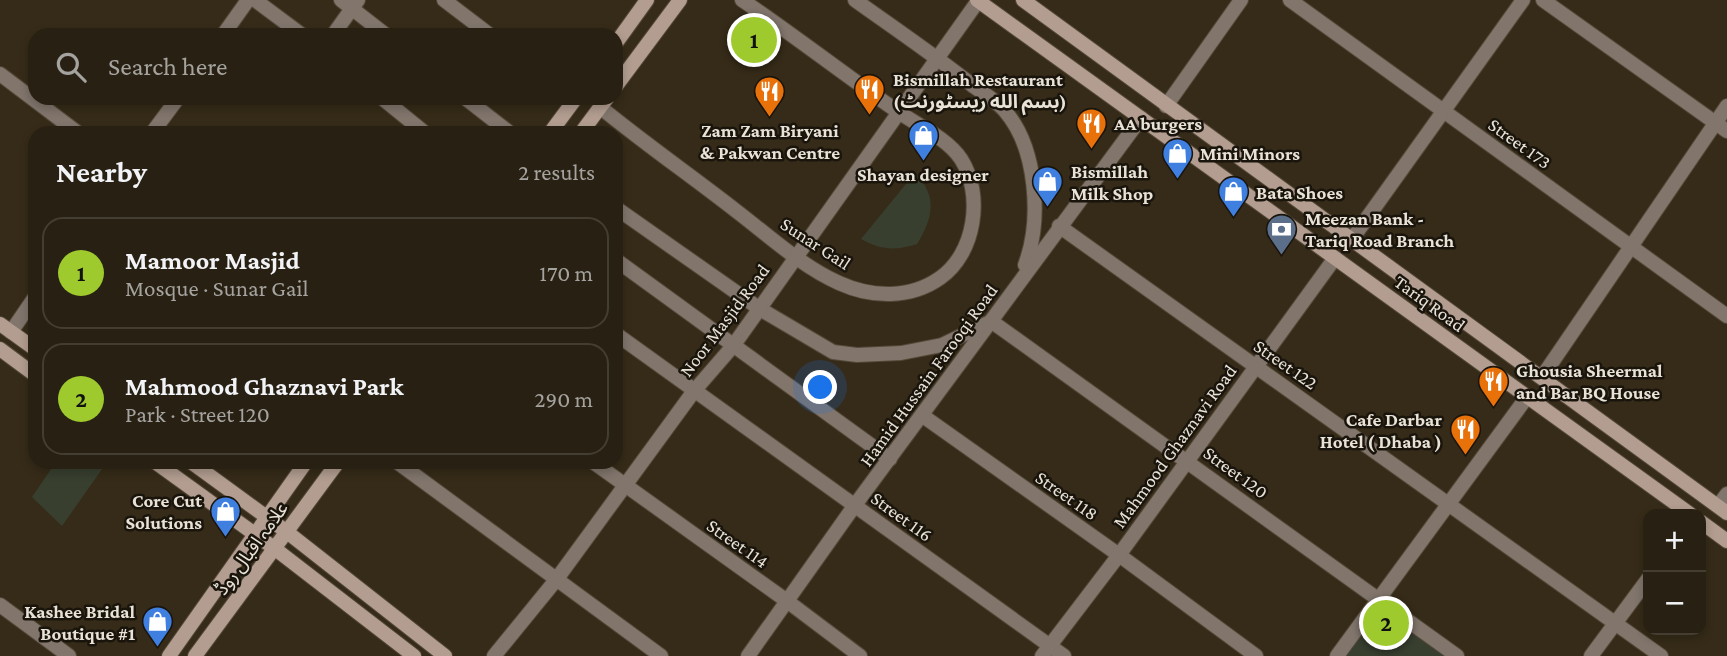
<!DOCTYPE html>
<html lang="en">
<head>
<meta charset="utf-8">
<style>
  :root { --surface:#282012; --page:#342d20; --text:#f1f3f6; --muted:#a5a39f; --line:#443e32; --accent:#9eca2e }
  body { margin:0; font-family:"Crimson Pro","Noto Sans Arabic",serif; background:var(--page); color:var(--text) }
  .controls { position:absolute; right:21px; bottom:21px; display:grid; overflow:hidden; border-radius:14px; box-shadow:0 4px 10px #0003 }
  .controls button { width:63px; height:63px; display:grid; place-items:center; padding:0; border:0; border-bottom:2px solid var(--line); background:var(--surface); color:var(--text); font:35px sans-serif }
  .you { position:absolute; left:821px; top:388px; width:24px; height:24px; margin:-18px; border:5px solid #fff; border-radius:50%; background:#1a73e8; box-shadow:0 0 0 10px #1a73e833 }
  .badge { display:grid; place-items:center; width:46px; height:46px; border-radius:50%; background:var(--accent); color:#111; font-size:23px; font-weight:700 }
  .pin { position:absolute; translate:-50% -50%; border:4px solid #fff; box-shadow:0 2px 7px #0006 }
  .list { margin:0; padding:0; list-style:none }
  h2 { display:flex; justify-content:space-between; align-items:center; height:91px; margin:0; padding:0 28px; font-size:30px }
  h2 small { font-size:23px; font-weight:400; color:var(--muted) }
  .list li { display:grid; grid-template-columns:46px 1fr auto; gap:21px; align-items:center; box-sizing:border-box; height:112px; margin:0 14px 14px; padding:0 14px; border:2px solid var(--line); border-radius:21px }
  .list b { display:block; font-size:26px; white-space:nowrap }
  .list p { margin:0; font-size:23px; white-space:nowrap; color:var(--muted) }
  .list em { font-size:23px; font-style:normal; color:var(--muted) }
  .icon { flex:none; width:38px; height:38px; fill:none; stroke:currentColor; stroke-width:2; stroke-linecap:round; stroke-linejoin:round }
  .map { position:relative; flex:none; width:1727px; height:656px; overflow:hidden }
  .search { position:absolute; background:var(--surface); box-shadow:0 4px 10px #0003; left:28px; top:28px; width:595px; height:77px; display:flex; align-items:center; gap:18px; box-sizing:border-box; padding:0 24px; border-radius:21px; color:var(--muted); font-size:26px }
  .panel { position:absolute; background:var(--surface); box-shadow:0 4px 10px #0003; left:28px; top:126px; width:595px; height:343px; border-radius:21px }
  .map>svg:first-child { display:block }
  .green { fill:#383f2f }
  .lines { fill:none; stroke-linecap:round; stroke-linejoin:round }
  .minor-casing { stroke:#534837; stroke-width:16 }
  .tertiary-casing { stroke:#534837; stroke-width:16 }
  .secondary-casing { stroke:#534837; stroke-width:16 }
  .minor { stroke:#81756c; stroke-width:14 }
  .tertiary { stroke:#81756c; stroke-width:14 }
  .secondary { stroke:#b29d90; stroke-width:14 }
  .labels { text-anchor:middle; stroke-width:5; stroke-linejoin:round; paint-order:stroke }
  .poi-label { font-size:19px; font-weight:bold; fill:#e9e2d7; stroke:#19140c; text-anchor:start }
  .street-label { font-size:19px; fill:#e9e2d7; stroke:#19140c }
</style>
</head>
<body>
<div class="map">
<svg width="1727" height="656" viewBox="0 0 1727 656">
  <rect width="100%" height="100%" fill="#362b18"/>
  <g class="green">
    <path d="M915,173C938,196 933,218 917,244C895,251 881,250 861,239Z"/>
    <polygon points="56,462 107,462 62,526 32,497"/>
    <polygon points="1378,600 1457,656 1337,656"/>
  </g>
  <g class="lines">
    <defs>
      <g id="minor">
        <polyline points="255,0 302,35"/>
        <polyline points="341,0 386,35"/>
        <polyline points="444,0 490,35"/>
        <path d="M855,0C894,28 934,55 972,85C983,93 997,101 1005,111C1037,148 1042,220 1025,265"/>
        <polyline points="1290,0 1727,316"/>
        <polyline points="1543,0 1727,131"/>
        <polyline points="223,35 248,0"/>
        <polyline points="333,35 358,0"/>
        <polyline points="0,74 78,133"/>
        <polyline points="382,98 425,133"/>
        <polyline points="465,98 510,133"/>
        <path d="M600,107C644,143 690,175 735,210C768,235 801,266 839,283C872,298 910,299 940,278C975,254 984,195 961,159C947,138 917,125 897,111C845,75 795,36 742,0"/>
        <polyline points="152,133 178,98"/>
        <polyline points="616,208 760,309 833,352 857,355 901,353 942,345 990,322"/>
        <polyline points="1059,226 1661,656"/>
        <polyline points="616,260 890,459"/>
        <polyline points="991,321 1457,656"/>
        <polyline points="11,332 35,297"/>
        <polyline points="616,334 1064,656"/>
        <polyline points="1542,377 1727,106"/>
        <polyline points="923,416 1119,555 1256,656"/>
        <polyline points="397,462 661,656"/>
        <polyline points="593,462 787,601 860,656"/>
        <polyline points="1718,506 1727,494"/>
        <polyline points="0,605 69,656"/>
        <polyline points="494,656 556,580 694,391 733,346 978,1"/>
        <polyline points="748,656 855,505 1141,118"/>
        <polyline points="1337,656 1527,397"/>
        <polyline points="1591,656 1648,579"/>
      </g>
      <g id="tertiary">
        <polyline points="1166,106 1241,0"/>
        <polyline points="1352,239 1523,0"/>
        <polyline points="1042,656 1119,555 1335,258"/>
      </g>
      <g id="secondary">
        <polyline points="977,0 1690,514"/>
        <polyline points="1023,0 1727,513"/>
        <polyline points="616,43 647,0"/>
        <polyline points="616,86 680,0"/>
        <polyline points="550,133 576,98"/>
        <polyline points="581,133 607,98"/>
        <polyline points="0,324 35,349"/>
        <polyline points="0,349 35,375"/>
        <polyline points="155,462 274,548 414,656"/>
        <polyline points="191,462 287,532 445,656"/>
        <polyline points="1701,522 1727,541"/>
        <polyline points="169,656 306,462"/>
        <polyline points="195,656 338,462"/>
      </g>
    </defs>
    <use href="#minor" class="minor-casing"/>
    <use href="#tertiary" class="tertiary-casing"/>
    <use href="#secondary" class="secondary-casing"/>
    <use href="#minor" class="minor"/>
    <use href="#tertiary" class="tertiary"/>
    <use href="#secondary" class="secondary"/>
  </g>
  <defs>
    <symbol id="restaurant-pin" viewBox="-11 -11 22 30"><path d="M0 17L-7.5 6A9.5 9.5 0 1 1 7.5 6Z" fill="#e8710a" stroke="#19140c"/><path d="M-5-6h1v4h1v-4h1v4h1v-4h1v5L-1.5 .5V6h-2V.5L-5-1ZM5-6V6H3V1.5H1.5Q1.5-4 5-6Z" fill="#fff"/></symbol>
    <symbol id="shop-pin" viewBox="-11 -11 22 30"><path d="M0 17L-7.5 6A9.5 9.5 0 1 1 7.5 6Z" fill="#3f7fe0" stroke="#19140c"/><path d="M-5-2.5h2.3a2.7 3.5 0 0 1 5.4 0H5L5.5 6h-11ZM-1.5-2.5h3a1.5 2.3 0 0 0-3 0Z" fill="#fff"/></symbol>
    <symbol id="bank-pin" viewBox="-11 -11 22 30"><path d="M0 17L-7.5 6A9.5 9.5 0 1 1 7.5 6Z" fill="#5c6f8a" stroke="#19140c"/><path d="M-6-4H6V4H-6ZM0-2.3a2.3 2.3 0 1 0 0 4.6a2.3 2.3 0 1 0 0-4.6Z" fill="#fff"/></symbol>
  </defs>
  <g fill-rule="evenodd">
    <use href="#restaurant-pin" x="852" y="72" width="35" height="47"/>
    <use href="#restaurant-pin" x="752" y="74" width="35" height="47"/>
    <use href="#restaurant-pin" x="1074" y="106" width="35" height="47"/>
    <use href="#shop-pin" x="906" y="118" width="35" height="47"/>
    <use href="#shop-pin" x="1160" y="136" width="35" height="47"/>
    <use href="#shop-pin" x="1030" y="164" width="35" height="47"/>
    <use href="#shop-pin" x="1216" y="174" width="35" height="47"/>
    <use href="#bank-pin" x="1264" y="212" width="35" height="47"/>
    <use href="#restaurant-pin" x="1476" y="364" width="35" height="47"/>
    <use href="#restaurant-pin" x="1448" y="412" width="35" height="47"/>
    <use href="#shop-pin" x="208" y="494" width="35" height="47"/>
    <use href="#shop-pin" x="140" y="604" width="35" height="47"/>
  </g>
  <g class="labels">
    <g class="poi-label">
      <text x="893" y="86">Bismillah Restaurant<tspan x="893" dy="22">(بسم الله ریسٹورنٹ)</tspan></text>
      <text x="1114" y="130">AA burgers</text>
      <text x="770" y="137" text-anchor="middle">Zam Zam Biryani<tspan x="770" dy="22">&amp; Pakwan Centre</tspan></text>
      <text x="1200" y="160">Mini Minors</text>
      <text x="1071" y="178">Bismillah<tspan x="1071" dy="22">Milk Shop</tspan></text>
      <text x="923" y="181" text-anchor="middle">Shayan designer</text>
      <text x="1256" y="199">Bata Shoes</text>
      <text x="1305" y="225">Meezan Bank -<tspan x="1305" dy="22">Tariq Road Branch</tspan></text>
      <text x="1516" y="377">Ghousia Sheermal<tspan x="1516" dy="22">and Bar BQ House</tspan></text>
      <text x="1442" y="426" text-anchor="end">Cafe Darbar<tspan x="1442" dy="22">Hotel ( Dhaba )</tspan></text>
      <text x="202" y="507" text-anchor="end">Core Cut<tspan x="202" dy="22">Solutions</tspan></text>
      <text x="135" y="618" text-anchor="end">Kashee Bridal<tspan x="135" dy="22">Boutique #1</tspan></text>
    </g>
    <g class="street-label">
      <text transform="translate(1520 143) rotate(36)" y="7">Street 173</text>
      <text transform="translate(816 243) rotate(33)" y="7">Sunar Gail</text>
      <text transform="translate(1430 303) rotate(36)" y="7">Tariq Road</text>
      <text transform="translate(724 320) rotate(-53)" y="7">Noor Masjid Road</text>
      <text transform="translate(1286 364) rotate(35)" y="7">Street 122</text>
      <text transform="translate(928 375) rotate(-54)" y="7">Hamid Hussain Farooqi Road</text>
      <text transform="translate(1174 446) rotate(-54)" y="7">Mahmood Ghaznavi Road</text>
      <text transform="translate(1236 472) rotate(36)" y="7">Street 120</text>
      <text transform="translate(1067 495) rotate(35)" y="7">Street 118</text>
      <text transform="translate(902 516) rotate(36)" y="7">Street 116</text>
      <text transform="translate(738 543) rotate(35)" y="7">Street 114</text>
      <text transform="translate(251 548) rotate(-54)" y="7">علامہ اقبال روڈ</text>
    </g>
  </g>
</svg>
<div class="controls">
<button>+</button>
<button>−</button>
</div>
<div class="you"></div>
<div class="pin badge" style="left:754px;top:40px">1</div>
<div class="pin badge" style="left:1386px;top:623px">2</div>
<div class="search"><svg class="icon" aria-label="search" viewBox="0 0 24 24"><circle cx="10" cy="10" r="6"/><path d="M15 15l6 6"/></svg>Search here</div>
<section class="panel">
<h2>Nearby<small>2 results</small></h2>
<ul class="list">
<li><span class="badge">1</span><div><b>Mamoor Masjid</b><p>Mosque · Sunar Gail</p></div><em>170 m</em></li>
<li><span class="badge">2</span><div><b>Mahmood Ghaznavi Park</b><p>Park · Street 120</p></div><em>290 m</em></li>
</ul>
</section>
</div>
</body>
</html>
